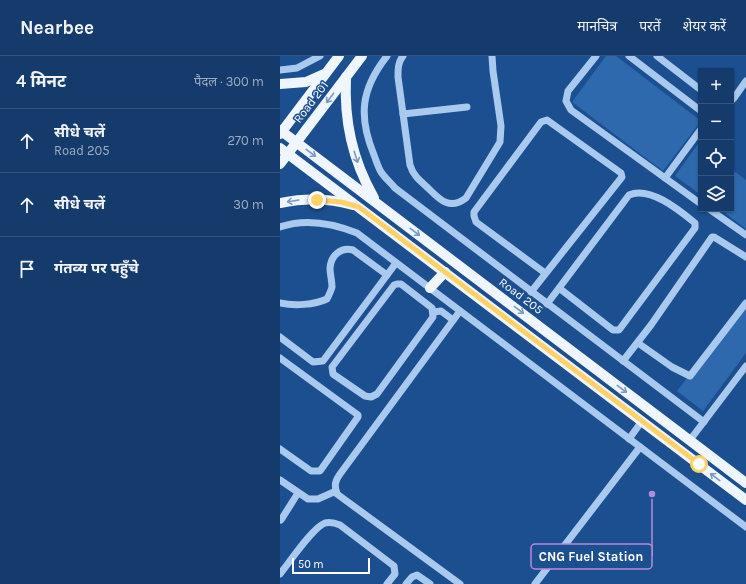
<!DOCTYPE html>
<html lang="hi">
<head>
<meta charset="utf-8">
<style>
  :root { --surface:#143b6b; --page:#214673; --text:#f1f3f6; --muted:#9dadc1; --line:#33557e }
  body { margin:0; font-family:Karla,"Noto Sans Devanagari",sans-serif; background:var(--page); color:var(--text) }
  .controls { position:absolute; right:12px; top:12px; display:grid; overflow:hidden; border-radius:0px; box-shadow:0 1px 3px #0004 }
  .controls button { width:36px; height:36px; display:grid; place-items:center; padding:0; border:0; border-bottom:1px solid var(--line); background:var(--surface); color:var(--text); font:20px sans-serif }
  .scale { position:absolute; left:12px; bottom:10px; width:78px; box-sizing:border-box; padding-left:4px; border:2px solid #fff; border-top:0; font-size:11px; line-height:14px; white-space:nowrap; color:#fff; -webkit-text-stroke:3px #1b4f8f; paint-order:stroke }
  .stop { position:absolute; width:12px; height:12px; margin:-9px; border:3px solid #ffd166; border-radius:50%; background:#fff }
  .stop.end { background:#ffd166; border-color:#fff; box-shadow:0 1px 4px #0008 }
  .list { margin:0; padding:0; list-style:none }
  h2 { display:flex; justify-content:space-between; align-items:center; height:52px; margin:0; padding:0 16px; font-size:17px }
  h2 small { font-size:13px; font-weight:400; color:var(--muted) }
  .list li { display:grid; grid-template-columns:26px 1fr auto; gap:12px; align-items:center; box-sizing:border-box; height:64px; padding:0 16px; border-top:1px solid var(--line) }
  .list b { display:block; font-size:15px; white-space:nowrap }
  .list p { margin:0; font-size:13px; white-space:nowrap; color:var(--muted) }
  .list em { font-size:13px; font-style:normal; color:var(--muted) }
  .icon { flex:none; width:22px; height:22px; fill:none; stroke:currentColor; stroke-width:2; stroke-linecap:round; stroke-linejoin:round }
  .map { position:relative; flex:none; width:466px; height:528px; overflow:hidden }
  header { display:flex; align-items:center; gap:24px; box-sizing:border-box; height:56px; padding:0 20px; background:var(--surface); border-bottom:1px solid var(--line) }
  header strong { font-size:19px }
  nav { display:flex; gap:22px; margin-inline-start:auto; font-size:14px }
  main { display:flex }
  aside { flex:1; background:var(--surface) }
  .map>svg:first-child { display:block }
  .green { fill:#2e69ad }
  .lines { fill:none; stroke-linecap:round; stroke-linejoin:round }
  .minor { stroke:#a9c9ee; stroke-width:7 }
  .major { stroke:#f0f6ff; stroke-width:10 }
  .oneway { stroke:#7b9ac1 }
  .route { stroke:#ffd166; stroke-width:5 }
  .labels { text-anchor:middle; stroke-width:3; stroke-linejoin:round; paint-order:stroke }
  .street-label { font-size:12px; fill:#fff; stroke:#1b4f8f }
  .leader { fill:none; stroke:#b68bdc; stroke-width:1.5 }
  .callout-dot { fill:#b68bdc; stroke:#1b4f8f; stroke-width:1.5 }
  .callout { fill:#1b4f8f; stroke:#b68bdc; stroke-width:1.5 }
  .callout-label { font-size:13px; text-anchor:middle; font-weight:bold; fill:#fff }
</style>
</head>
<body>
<header>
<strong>Nearbee</strong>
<nav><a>मानचित्र</a><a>परतें</a><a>शेयर करें</a></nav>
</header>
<main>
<aside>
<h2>4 मिनट<small>पैदल · 300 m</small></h2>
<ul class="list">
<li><svg class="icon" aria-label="ahead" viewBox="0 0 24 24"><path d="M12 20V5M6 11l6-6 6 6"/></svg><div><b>सीधे चलें</b><p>Road 205</p></div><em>270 m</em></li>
<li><svg class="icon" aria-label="ahead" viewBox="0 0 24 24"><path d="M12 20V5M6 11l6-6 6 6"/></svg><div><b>सीधे चलें</b></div><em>30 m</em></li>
<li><svg class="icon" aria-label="arrive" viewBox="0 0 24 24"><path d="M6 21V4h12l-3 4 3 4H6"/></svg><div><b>गंतव्य पर पहुँचे</b></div></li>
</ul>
</aside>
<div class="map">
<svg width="466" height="528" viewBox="0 0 466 528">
  <rect width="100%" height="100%" fill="#1b4f8f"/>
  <g class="green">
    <polygon points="326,0 336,0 421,65 383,115 292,46"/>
    <polygon points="418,88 421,90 421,139 395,120"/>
    <polygon points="451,113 466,124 466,173 440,153 451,153"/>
    <polygon points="466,245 466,297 423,355 397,335"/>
  </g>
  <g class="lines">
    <g class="minor">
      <path d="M107,0C81,33 78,60 94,99C96,104 98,111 101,116C105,122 111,127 115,132L424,366"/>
      <path d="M123,0C118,6 118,13 118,21L130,109C133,119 139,124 147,131C159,143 169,155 186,142L220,86L221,70L213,15L212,0"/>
      <polyline points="316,0 288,35 286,45 291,54 421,148"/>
      <polyline points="349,0 421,55"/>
      <polyline points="377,0 421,34"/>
      <polyline points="0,14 17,12 40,0"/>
      <polyline points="451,45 454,42 466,25"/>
      <polyline points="123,58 187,51"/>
      <polyline points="385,122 421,73"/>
      <polyline points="429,153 466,179"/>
      <path d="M0,171C26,162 52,167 77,177L466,471"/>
      <polygon points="117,228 121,228 152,252 153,261 97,338 91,341 85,340 53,318 52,311 114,229"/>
      <polyline points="251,236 342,121 341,117 267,64 261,66 194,156 194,160 196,166 265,217"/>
      <path d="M0,247C14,250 34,249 47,243C49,239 51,235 52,231C52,225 50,218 50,212C51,199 61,191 73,194L107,219"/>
      <path d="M267,248L349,139C370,130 399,154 415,167V172L339,274H333L279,232"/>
      <path d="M180,255L60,418C55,425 54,429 57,438L180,528"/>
      <polyline points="154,256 161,255 173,264"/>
      <polyline points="0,281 33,306 43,305 116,207"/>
      <polyline points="358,287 392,311 410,320 466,247"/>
      <polyline points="0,302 78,359 78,361 40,415 31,415 0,393"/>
      <polyline points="343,305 371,269 432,181 434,181 466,201"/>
      <polyline points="349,383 362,365"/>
      <polyline points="410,384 466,310"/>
      <polyline points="0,424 28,443 38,443 56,435"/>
      <polyline points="1,464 18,437"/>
      <path d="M0,518C9,507 33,471 45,467C50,466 55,467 60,469L114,510L115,518L107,528"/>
      <polyline points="126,528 132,521 137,519 150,528"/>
      <polyline points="255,528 360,391"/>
    </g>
    <g class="major">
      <path d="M66,21C64,65 72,103 94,142"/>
      <polyline points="0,28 26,26 44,18"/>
      <polyline points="0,74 466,427"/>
      <polyline points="0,78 59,0"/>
      <polyline points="0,92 466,444"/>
      <polyline points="0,108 82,0"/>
      <path d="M0,147C24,142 49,142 73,149"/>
      <polyline points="150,232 165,216"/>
    </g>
  </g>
  <defs><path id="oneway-shaft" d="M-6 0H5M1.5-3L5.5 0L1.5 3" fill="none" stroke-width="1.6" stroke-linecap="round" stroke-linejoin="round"/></defs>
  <g class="oneway">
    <use href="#oneway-shaft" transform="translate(50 42) rotate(127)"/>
    <use href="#oneway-shaft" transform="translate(31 97) rotate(37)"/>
    <use href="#oneway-shaft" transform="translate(76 101) rotate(72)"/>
    <use href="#oneway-shaft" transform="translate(13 145) rotate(171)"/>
    <use href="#oneway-shaft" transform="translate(135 176) rotate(37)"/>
    <use href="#oneway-shaft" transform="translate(239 254) rotate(37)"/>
    <use href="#oneway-shaft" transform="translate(342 333) rotate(37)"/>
    <use href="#oneway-shaft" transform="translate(435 421) rotate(-143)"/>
  </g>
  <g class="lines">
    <polyline class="route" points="37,144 61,146 79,151 419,408"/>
  </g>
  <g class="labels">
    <g class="street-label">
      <text transform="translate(31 46) rotate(-53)" y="4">Road 201</text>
      <text transform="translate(241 240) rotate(37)" y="4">Road 205</text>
    </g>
  </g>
  <path class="leader" d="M372 438L372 500"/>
  <circle class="callout-dot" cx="372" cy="438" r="4"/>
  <rect class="callout" x="251" y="488" width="121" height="25" rx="4"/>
  <g class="callout-label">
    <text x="311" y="505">CNG Fuel Station</text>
  </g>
</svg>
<div class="controls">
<button>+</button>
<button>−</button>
<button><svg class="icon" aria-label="locate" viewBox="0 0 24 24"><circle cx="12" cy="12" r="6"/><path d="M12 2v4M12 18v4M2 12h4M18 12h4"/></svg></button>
<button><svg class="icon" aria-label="layers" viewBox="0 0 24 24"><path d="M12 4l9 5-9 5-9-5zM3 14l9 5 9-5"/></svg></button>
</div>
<div class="scale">50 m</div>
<div class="stop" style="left:419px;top:408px"></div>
<div class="stop end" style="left:37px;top:144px"></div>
</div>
</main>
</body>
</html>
